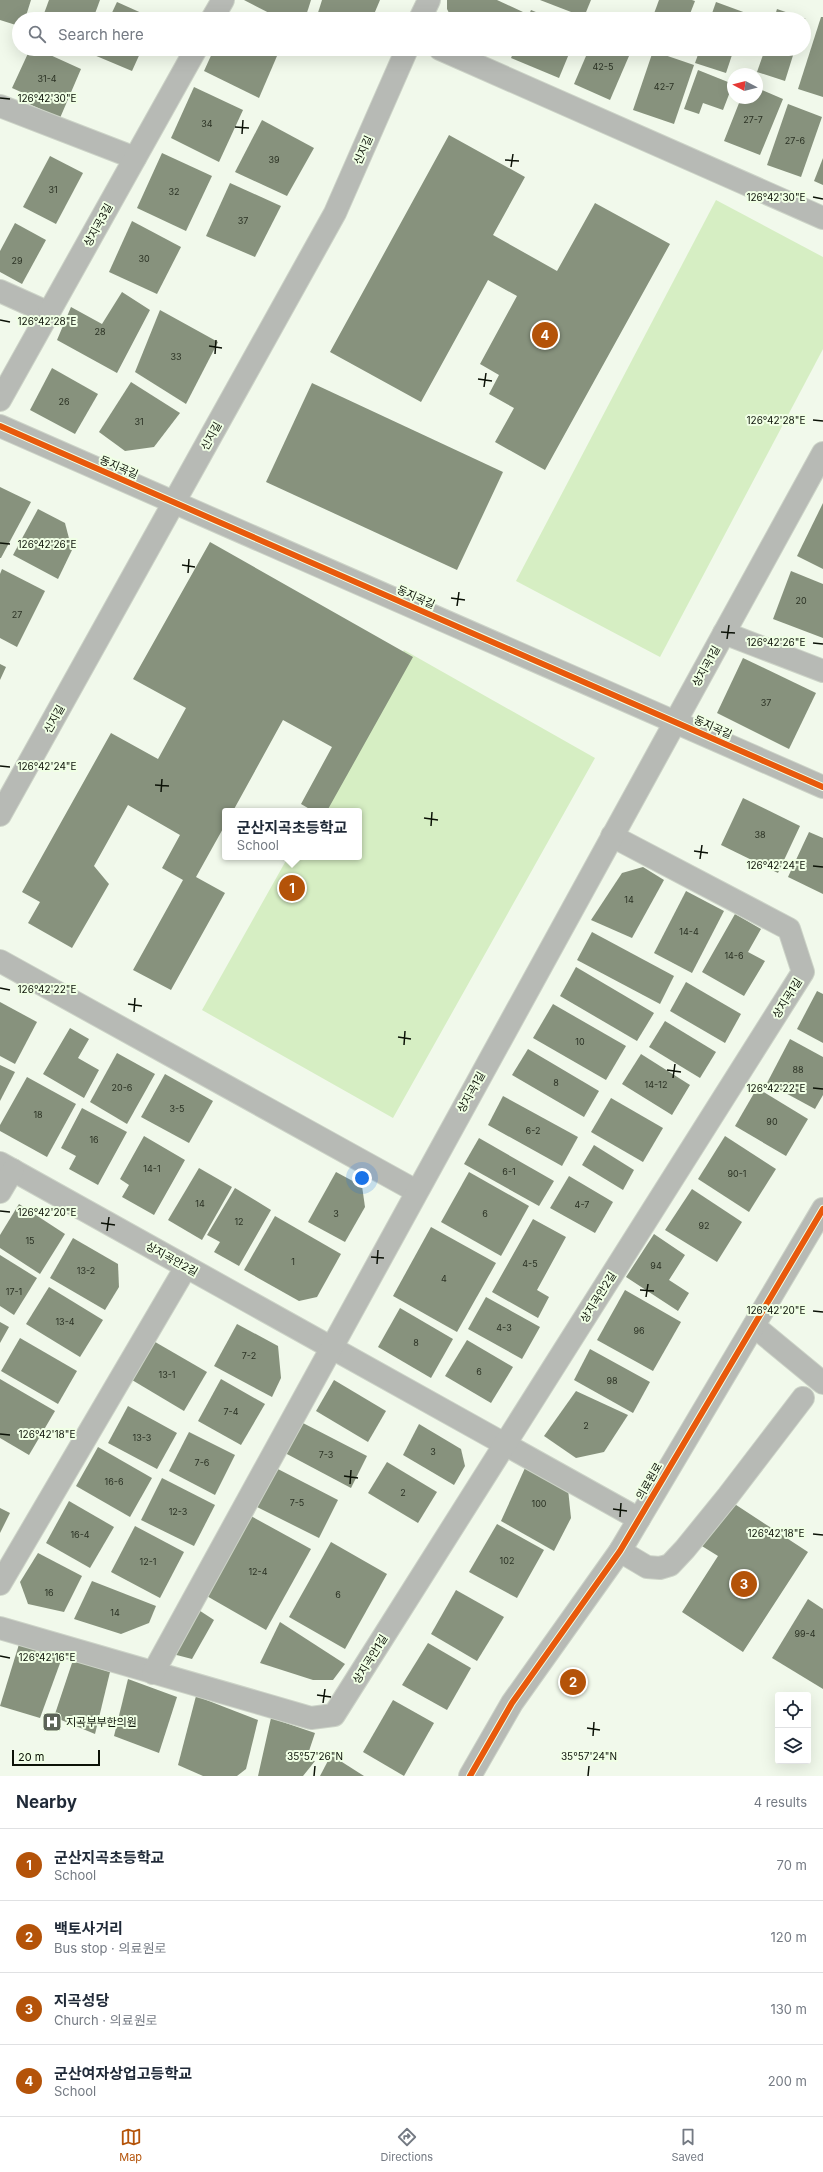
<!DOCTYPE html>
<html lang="en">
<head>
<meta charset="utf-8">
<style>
  :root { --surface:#fff; --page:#f2f2f3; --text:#1f2937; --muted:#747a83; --line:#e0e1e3; --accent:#b45309 }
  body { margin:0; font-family:Inter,"Noto Sans KR",sans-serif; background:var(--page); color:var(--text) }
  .controls { position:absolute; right:12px; bottom:12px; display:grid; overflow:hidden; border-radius:4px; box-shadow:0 4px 16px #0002 }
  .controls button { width:36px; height:36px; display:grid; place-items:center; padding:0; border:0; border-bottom:1px solid var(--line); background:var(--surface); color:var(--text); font:20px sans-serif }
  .compass { position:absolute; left:727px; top:68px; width:36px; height:36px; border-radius:50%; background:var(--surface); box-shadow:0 4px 16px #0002; rotate:277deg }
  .scale { position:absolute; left:12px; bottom:10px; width:88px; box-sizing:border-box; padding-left:4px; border:2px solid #0c1207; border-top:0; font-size:11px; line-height:14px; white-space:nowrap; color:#0c1207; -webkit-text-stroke:3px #f0ffe5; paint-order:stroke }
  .you { position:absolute; left:362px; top:1178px; width:14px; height:14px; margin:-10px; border:3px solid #fff; border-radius:50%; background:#1a73e8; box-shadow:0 0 0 6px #1a73e833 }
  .badge { display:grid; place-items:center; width:26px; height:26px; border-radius:50%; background:var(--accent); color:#fff; font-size:13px; font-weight:700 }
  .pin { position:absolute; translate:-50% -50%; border:2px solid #fff; box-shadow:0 1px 4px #0006 }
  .popup { position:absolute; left:222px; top:808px; width:140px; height:52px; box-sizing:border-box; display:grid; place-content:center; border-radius:4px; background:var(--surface); filter:drop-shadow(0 1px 3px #0005); font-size:13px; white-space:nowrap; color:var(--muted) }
  .popup b { font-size:15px; color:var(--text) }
  .popup::after { content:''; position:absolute; left:50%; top:100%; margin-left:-8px; border:8px solid transparent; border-top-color:var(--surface) }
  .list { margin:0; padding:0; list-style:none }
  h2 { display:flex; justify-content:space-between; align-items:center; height:52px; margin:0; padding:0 16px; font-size:17px }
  h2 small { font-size:13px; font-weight:400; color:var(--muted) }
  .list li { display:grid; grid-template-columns:26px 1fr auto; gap:12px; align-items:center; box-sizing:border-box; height:72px; padding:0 16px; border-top:1px solid var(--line) }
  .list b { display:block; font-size:15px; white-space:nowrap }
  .list p { margin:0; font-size:13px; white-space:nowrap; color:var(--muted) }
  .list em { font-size:13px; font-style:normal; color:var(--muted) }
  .icon { flex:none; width:22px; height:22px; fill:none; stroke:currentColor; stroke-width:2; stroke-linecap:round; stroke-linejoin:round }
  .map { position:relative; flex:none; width:823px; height:1776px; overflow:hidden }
  .search { position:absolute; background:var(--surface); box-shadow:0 4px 16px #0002; left:12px; right:12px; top:12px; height:44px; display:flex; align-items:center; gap:10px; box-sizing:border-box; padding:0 14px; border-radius:22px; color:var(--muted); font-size:15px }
  .sheet { height:340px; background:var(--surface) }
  nav { display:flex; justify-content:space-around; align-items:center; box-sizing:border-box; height:56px; border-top:1px solid var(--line); background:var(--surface); font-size:11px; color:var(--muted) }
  nav a { display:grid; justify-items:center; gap:2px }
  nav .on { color:var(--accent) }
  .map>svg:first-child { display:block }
  .green { fill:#d6eec3 }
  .building { fill:#87927d }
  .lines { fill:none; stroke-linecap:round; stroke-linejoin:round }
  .minor-casing { stroke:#ccd3c7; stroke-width:24 }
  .minor { stroke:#b7bab5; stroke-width:22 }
  .cycleway-casing { stroke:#f0ffe5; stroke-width:8 }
  .cycleway { stroke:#e8590c; stroke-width:6 }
  .ticks { fill:none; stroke:#0c1207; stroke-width:1.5 }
  .labels { text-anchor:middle; stroke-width:4; stroke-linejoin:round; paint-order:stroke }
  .number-label { font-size:9px; fill:#2b3224 }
  .street-label { font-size:11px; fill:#0c1207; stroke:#f0ffe5 }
  .poi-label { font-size:11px; fill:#0c1207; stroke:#f0ffe5; text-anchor:start }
  .ticks-label { font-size:10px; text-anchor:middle; fill:#0c1207; stroke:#f0ffe5; stroke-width:4; stroke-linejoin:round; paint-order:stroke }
</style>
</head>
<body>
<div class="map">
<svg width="823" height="1776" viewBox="0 0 823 1776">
  <rect width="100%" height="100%" fill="#f1f9eb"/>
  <g class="green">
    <polygon points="716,200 823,257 823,349 660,657 516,581"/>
    <polygon points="404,650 595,758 393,1118 202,1010 288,857 359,857 359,811 314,811"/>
  </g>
  <g class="building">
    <polygon points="0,0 31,0 25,19 19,19 19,26 0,20"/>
    <polygon points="49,0 100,0 93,19 42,19"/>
    <polygon points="244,0 311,0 305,19 281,19"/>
    <polygon points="322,0 380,0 372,19 316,19"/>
    <polygon points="447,0 497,0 523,12 520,19 452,19 447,9"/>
    <polygon points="540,0 591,0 584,17"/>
    <polygon points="659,0 692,0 695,1 688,19 652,19"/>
    <polygon points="117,2 155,19 109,19"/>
    <polygon points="716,2 746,13 744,19 710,19"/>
    <polygon points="777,9 806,19 774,19"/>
    <polygon points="531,10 553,19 527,19"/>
    <polygon points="821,17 823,17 823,97 798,89"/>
    <polygon points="30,49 37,49 81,69 60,118 27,103 30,96 12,88"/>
    <polygon points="97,49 142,49 132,71 94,55"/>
    <polygon points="214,49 280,49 259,98 204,71"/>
    <polygon points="347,49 361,49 359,54"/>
    <polygon points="515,49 571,49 559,78 511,58"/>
    <polygon points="589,49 632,49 610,100 574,84"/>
    <polygon points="663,49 676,49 674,54"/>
    <polygon points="700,49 734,49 726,73 695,63"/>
    <polygon points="765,49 795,49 785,81 757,72"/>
    <polygon points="653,51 694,65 674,124 633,110"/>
    <polygon points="698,70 733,84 723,110 703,103 699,114 684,109"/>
    <polygon points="194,87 243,110 219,162 171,138"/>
    <polygon points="757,88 783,99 760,155 724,141 741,98 757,98"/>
    <polygon points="788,104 822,117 801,177 767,165"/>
    <polygon points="262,120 314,148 287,196 235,172"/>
    <polygon points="449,135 525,177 493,235 557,271 595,203 670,244 545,470 495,442 514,408 489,394 499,375 480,364 517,296 488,280 421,402 330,352"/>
    <polygon points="162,153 212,176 186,231 137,208"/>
    <polygon points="50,156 83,173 56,224 23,207"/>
    <polygon points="823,158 823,185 814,181"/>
    <polygon points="230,183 281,206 255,257 206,236"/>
    <polygon points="132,221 181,247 157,294 109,272"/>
    <polygon points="15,223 46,240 22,284 0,272 0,251"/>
    <polygon points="122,292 150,310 117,373 57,340 71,307 102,324"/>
    <polygon points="160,310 218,342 186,404 135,372"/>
    <polygon points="52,368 98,394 75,434 30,410"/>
    <polygon points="131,382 180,413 154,447 125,451 99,432"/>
    <polygon points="312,383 503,472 457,570 266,482"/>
    <polygon points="0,487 31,502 1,558 0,558"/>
    <polygon points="823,503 823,569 797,556"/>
    <polygon points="38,509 65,523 72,550 58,579 13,555"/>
    <polygon points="210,542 413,657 327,811 313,811 301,804 332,747 283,720 233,811 225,811 225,825 196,877 225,893 171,990 133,970 183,880 162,868 180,835 128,805 94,866 109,884 72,948 28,923 40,902 22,892 111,733 158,759 186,708 133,679"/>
    <polygon points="2,569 45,591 17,647 0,638 0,574"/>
    <polygon points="791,571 823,584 823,638 773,619"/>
    <polygon points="743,658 816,693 789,749 717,713"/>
    <polygon points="0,664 6,667 0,680"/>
    <polygon points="743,798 800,826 778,873 721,845"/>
    <polygon points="809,832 823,838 823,894 788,877"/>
    <polygon points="643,867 664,880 632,938 591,920 622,873"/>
    <polygon points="686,891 724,911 692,973 654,953"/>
    <polygon points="735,914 761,929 748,952 765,961 744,996 702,972"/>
    <polygon points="592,932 674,976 660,1004 577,960"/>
    <polygon points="576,967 654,1013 637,1041 560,996"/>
    <polygon points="686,982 741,1014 725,1043 670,1011"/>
    <polygon points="817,991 823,994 823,1043 797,1029"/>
    <polygon points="0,1002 37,1022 15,1064 0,1056"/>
    <polygon points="553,1004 626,1046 606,1080 533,1038"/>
    <polygon points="665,1021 716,1052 700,1078 649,1047"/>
    <polygon points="70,1028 89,1039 78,1058 99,1070 84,1098 43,1074"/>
    <polygon points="790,1039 823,1057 823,1095 815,1109 767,1083"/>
    <polygon points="528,1049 599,1091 584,1117 512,1075"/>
    <polygon points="117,1053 155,1074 127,1124 90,1102"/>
    <polygon points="641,1054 690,1085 672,1115 622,1084"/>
    <polygon points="0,1065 15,1072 0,1101"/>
    <polygon points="165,1074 213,1101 189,1143 141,1117"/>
    <polygon points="27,1077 76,1104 47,1157 0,1131 0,1125"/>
    <polygon points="757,1088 808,1119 786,1156 735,1126"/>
    <polygon points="503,1096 578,1137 562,1166 488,1125"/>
    <polygon points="611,1098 663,1128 643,1162 591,1132"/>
    <polygon points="82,1108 127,1132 98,1185 69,1169 76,1156 61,1148"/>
    <polygon points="144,1136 185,1160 154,1215 122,1197 129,1185 120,1179"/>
    <polygon points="725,1136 776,1169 749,1212 698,1179"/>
    <polygon points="479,1138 554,1181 539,1206 464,1164"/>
    <polygon points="594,1145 634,1170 623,1190 582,1165"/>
    <polygon points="199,1168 232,1187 202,1240 168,1220"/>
    <polygon points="336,1172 362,1186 365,1207 345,1242 308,1222"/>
    <polygon points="469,1172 529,1206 501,1256 441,1222"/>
    <polygon points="569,1176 613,1202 595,1233 550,1208"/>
    <polygon points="235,1188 271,1210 239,1266 214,1252 220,1242 207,1235"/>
    <polygon points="692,1189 742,1222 717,1262 665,1230"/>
    <polygon points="19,1204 65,1234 40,1274 0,1248 0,1235"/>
    <polygon points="275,1216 341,1254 317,1297 299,1301 244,1270"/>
    <polygon points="533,1219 566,1237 537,1290 549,1297 538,1318 492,1292"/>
    <polygon points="431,1227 496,1263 457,1332 393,1296"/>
    <polygon points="654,1234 685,1255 669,1280 689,1293 678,1311 626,1277"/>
    <polygon points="73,1238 118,1264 119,1287 105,1310 50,1278"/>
    <polygon points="0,1255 37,1278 14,1315 0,1306"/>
    <polygon points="49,1287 103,1320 80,1357 26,1324"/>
    <polygon points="625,1290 681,1322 653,1371 597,1340"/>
    <polygon points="486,1297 540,1327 522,1359 468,1329"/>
    <polygon points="400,1308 453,1339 431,1378 378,1347"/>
    <polygon points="0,1322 9,1327 0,1343"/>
    <polygon points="237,1324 278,1346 281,1378 272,1397 214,1366"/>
    <polygon points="20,1338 77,1371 58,1404 1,1371"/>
    <polygon points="150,1339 207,1372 184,1411 127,1377"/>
    <polygon points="467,1340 513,1367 491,1403 445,1376"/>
    <polygon points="590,1349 650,1382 633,1413 574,1380"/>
    <polygon points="0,1379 55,1411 29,1455 0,1438"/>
    <polygon points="221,1379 265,1404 241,1445 198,1421"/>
    <polygon points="334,1380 386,1411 368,1442 316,1411"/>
    <polygon points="576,1391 628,1415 604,1452 576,1458 544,1436"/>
    <polygon points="128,1406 177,1433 157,1469 108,1443"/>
    <polygon points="301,1422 367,1456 351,1488 285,1453"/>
    <polygon points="419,1424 461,1449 465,1466 454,1485 403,1455"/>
    <polygon points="189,1432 235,1455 215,1495 169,1471"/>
    <polygon points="98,1447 152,1478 130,1517 76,1486"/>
    <polygon points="387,1462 437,1492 418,1523 368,1493"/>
    <polygon points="274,1467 338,1500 319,1538 255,1506"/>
    <polygon points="525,1468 568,1489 571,1518 554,1551 501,1521"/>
    <polygon points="162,1478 215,1505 194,1546 141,1520"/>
    <polygon points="727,1499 808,1552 743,1652 682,1612 718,1556 697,1543"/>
    <polygon points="69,1501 114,1527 90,1568 46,1543"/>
    <polygon points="0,1508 10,1513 0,1533"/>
    <polygon points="249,1515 311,1549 266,1630 205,1595"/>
    <polygon points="497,1524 544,1550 517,1598 469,1572"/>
    <polygon points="135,1526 184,1552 160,1598 111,1572"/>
    <polygon points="331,1542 387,1574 345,1649 289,1617"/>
    <polygon points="38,1553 82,1576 64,1612 28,1604 20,1582"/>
    <polygon points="92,1581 156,1606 149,1623 121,1634 74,1619"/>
    <polygon points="456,1590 504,1617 477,1661 431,1634"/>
    <polygon points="808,1599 823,1609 823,1689 772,1658"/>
    <polygon points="191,1605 214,1620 192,1659 165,1652"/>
    <polygon points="280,1622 345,1664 333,1680 313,1680 260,1663"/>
    <polygon points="20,1641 63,1655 40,1718 0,1706"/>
    <polygon points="428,1643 471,1668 447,1710 402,1685"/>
    <polygon points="73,1660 110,1672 95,1734 54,1717"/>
    <polygon points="128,1679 177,1697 159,1753 114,1736"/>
    <polygon points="196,1696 258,1720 246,1769 237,1776 203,1776 178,1765"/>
    <polygon points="393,1700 434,1723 404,1776 363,1752"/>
    <polygon points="271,1718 315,1733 306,1760 315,1761 303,1776 258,1776"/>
    <polygon points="331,1755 364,1776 320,1776"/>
  </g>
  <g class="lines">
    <defs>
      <g id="minor">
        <polyline points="212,19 223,0"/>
        <polyline points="420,19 429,0"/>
        <polyline points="440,49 823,218"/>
        <polyline points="0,106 135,158"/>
        <polyline points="0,291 49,313"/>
        <polyline points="0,400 196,49"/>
        <polyline points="0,426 823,787"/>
        <polyline points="724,633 823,671"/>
        <polyline points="0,815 335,213 407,49"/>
        <polyline points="0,961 416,1191"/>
        <polyline points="0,1163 639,1519"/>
        <polyline points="0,1192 13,1170"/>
        <polyline points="754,1326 823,1383"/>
        <polyline points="620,1551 647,1567 660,1568 670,1565 685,1549 728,1496 803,1398"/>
        <polyline points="0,1584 186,1267"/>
        <polyline points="0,1628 311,1718 334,1715 803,972 789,929 612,836"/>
        <polyline points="153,1673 823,453"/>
        <polyline points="470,1776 512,1703 620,1551 823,1209"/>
      </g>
    </defs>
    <use href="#minor" class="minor-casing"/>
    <use href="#minor" class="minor"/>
    <defs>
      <g id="cycleway">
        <polyline points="0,426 823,787"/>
        <polyline points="470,1776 512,1703 620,1551 823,1209"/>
      </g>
    </defs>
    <use href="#cycleway" class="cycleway-casing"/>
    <use href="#cycleway" class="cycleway"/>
  </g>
  <path class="ticks" d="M0,98L10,99M235,127L249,128M242,134L243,120M505,160L519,161M511,167L513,154M813,197L823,199M0,320L10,322M209,346L222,348M215,354L216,340M478,379L492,381M484,387L486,373M813,420L823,421M0,543L10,544M182,565L195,567M188,573L189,559M451,598L465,600M457,606L459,592M721,632L735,633M727,639L729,625M813,643L823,644M0,766L10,767M155,785L169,786M161,792L162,779M424,818L438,820M431,826L432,812M694,851L708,853M700,859L702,845M813,866L823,867M0,988L10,990M128,1004L142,1006M134,1012L135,998M398,1037L411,1039M404,1045L405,1031M667,1070L681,1072M673,1078L675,1064M813,1088L823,1089M0,1211L10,1212M101,1223L115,1225M107,1231L109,1217M371,1257L384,1258M377,1264L378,1250M640,1290L654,1291M646,1297L648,1284M813,1311L823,1312M0,1434L10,1435M344,1476L358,1478M350,1484L351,1470M613,1509L627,1511M620,1517L621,1503M813,1534L823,1535M0,1656L10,1658M317,1695L331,1697M323,1703L325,1689M587,1728L600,1730M593,1736L594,1722M314,1776L315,1766M588,1776L589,1766"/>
  <defs>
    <symbol id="hospital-square" viewBox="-11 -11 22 22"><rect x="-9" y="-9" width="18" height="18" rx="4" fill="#5c6357" stroke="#f0ffe5"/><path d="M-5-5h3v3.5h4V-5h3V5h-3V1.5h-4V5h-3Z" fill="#fff"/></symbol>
  </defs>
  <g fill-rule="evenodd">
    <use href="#hospital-square" x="41" y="1711" width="22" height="22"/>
  </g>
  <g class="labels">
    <g class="number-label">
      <text x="603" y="70">42-5</text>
      <text x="47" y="82">31-4</text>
      <text x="664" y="90">42-7</text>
      <text x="753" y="123">27-7</text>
      <text x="207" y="127">34</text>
      <text x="795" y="144">27-6</text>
      <text x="274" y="163">39</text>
      <text x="53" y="193">31</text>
      <text x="174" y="195">32</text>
      <text x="243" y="224">37</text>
      <text x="144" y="262">30</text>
      <text x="17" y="264">29</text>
      <text x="100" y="335">28</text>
      <text x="176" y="360">33</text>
      <text x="64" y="405">26</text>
      <text x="139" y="425">31</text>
      <text x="801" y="604">20</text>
      <text x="17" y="618">27</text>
      <text x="766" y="706">37</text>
      <text x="760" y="838">38</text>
      <text x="629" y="903">14</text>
      <text x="689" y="935">14-4</text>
      <text x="734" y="959">14-6</text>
      <text x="580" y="1045">10</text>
      <text x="798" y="1073">88</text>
      <text x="556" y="1086">8</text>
      <text x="656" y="1088">14-12</text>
      <text x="122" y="1091">20-6</text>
      <text x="177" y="1112">3-5</text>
      <text x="38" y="1118">18</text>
      <text x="772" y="1125">90</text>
      <text x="533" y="1134">6-2</text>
      <text x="94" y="1143">16</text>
      <text x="152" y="1172">14-1</text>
      <text x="509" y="1175">6-1</text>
      <text x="737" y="1177">90-1</text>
      <text x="200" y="1207">14</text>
      <text x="582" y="1208">4-7</text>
      <text x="336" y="1217">3</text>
      <text x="485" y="1217">6</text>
      <text x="239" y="1225">12</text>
      <text x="704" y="1229">92</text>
      <text x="30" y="1244">15</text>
      <text x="293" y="1265">1</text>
      <text x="530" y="1267">4-5</text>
      <text x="656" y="1269">94</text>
      <text x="86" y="1274">13-2</text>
      <text x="444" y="1282">4</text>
      <text x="14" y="1295">17-1</text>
      <text x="65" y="1325">13-4</text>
      <text x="504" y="1331">4-3</text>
      <text x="639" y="1334">96</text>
      <text x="416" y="1346">8</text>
      <text x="249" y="1359">7-2</text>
      <text x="479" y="1375">6</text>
      <text x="167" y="1378">13-1</text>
      <text x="612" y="1384">98</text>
      <text x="231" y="1415">7-4</text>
      <text x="586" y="1429">2</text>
      <text x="142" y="1441">13-3</text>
      <text x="433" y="1455">3</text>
      <text x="326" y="1458">7-3</text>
      <text x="202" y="1466">7-6</text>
      <text x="114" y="1485">16-6</text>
      <text x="403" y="1496">2</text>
      <text x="297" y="1506">7-5</text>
      <text x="539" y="1507">100</text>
      <text x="178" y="1515">12-3</text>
      <text x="80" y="1538">16-4</text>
      <text x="507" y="1564">102</text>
      <text x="148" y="1565">12-1</text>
      <text x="258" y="1575">12-4</text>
      <text x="49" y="1596">16</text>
      <text x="338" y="1598">6</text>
      <text x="115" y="1616">14</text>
      <text x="805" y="1637">99-4</text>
    </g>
    <g class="street-label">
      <text transform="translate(363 150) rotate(-66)" y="4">신지길</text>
      <text transform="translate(98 225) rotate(-61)" y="4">상지곡3길</text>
      <text transform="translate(211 436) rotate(-61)" y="4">신지길</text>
      <text transform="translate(119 467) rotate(23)" y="4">동지곡길</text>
      <text transform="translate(416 597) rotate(24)" y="4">동지곡길</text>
      <text transform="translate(706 666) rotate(-61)" y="4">상지곡1길</text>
      <text transform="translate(54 719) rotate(-61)" y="4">신지길</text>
      <text transform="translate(713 727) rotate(24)" y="4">동지곡길</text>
      <text transform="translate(787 998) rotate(-58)" y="4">상지곡1길</text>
      <text transform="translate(471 1092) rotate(-61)" y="4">상지곡1길</text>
      <text transform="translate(172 1259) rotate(29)" y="4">상지곡안2길</text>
      <text transform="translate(598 1297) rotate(-58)" y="4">상지곡안2길</text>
      <text transform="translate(649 1481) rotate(-60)" y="4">의료원로</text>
      <text transform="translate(370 1659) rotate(-58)" y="4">상지곡안1길</text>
    </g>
    <g class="poi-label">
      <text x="66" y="1726">지곡부부한의원</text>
    </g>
  </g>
  <g class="ticks-label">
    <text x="47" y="102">126°42'30"E</text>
    <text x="776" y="201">126°42'30"E</text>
    <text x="47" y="325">126°42'28"E</text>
    <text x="776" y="424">126°42'28"E</text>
    <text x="47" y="548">126°42'26"E</text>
    <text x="776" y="646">126°42'26"E</text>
    <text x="47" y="770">126°42'24"E</text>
    <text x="776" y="869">126°42'24"E</text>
    <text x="47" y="993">126°42'22"E</text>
    <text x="776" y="1092">126°42'22"E</text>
    <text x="47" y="1216">126°42'20"E</text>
    <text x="776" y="1314">126°42'20"E</text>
    <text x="47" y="1438">126°42'18"E</text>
    <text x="776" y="1537">126°42'18"E</text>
    <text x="47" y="1661">126°42'16"E</text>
    <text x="315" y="1760">35°57'26"N</text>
    <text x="589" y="1760">35°57'24"N</text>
  </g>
</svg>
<div class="controls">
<button><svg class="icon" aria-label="locate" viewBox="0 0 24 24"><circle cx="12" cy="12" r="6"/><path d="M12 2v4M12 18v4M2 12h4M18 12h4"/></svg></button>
<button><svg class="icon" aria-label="layers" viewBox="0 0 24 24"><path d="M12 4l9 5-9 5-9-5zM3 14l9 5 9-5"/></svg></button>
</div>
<svg class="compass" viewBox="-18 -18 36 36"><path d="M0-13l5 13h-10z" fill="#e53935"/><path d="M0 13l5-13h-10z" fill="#747a83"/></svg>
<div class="scale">20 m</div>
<div class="you"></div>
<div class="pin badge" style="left:292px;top:888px">1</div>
<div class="popup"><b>군산지곡초등학교</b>School</div>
<div class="pin badge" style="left:573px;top:1682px">2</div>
<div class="pin badge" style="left:744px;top:1584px">3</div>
<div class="pin badge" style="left:545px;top:335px">4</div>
<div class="search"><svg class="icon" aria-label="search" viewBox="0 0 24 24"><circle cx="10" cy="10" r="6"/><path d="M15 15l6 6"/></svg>Search here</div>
</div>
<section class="sheet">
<h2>Nearby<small>4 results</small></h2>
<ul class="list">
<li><span class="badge">1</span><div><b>군산지곡초등학교</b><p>School</p></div><em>70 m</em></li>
<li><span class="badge">2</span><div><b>백토사거리</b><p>Bus stop · 의료원로</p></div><em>120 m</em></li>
<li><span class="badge">3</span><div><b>지곡성당</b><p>Church · 의료원로</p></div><em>130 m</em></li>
<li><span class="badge">4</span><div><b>군산여자상업고등학교</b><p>School</p></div><em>200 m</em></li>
</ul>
</section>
<nav>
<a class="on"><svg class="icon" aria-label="map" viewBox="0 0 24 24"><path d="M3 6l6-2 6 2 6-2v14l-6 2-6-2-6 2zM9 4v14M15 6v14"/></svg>Map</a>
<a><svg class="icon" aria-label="directions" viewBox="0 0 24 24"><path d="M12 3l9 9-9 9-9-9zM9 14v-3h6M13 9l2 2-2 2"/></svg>Directions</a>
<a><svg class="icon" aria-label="saved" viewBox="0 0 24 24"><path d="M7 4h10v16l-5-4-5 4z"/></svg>Saved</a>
</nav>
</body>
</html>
